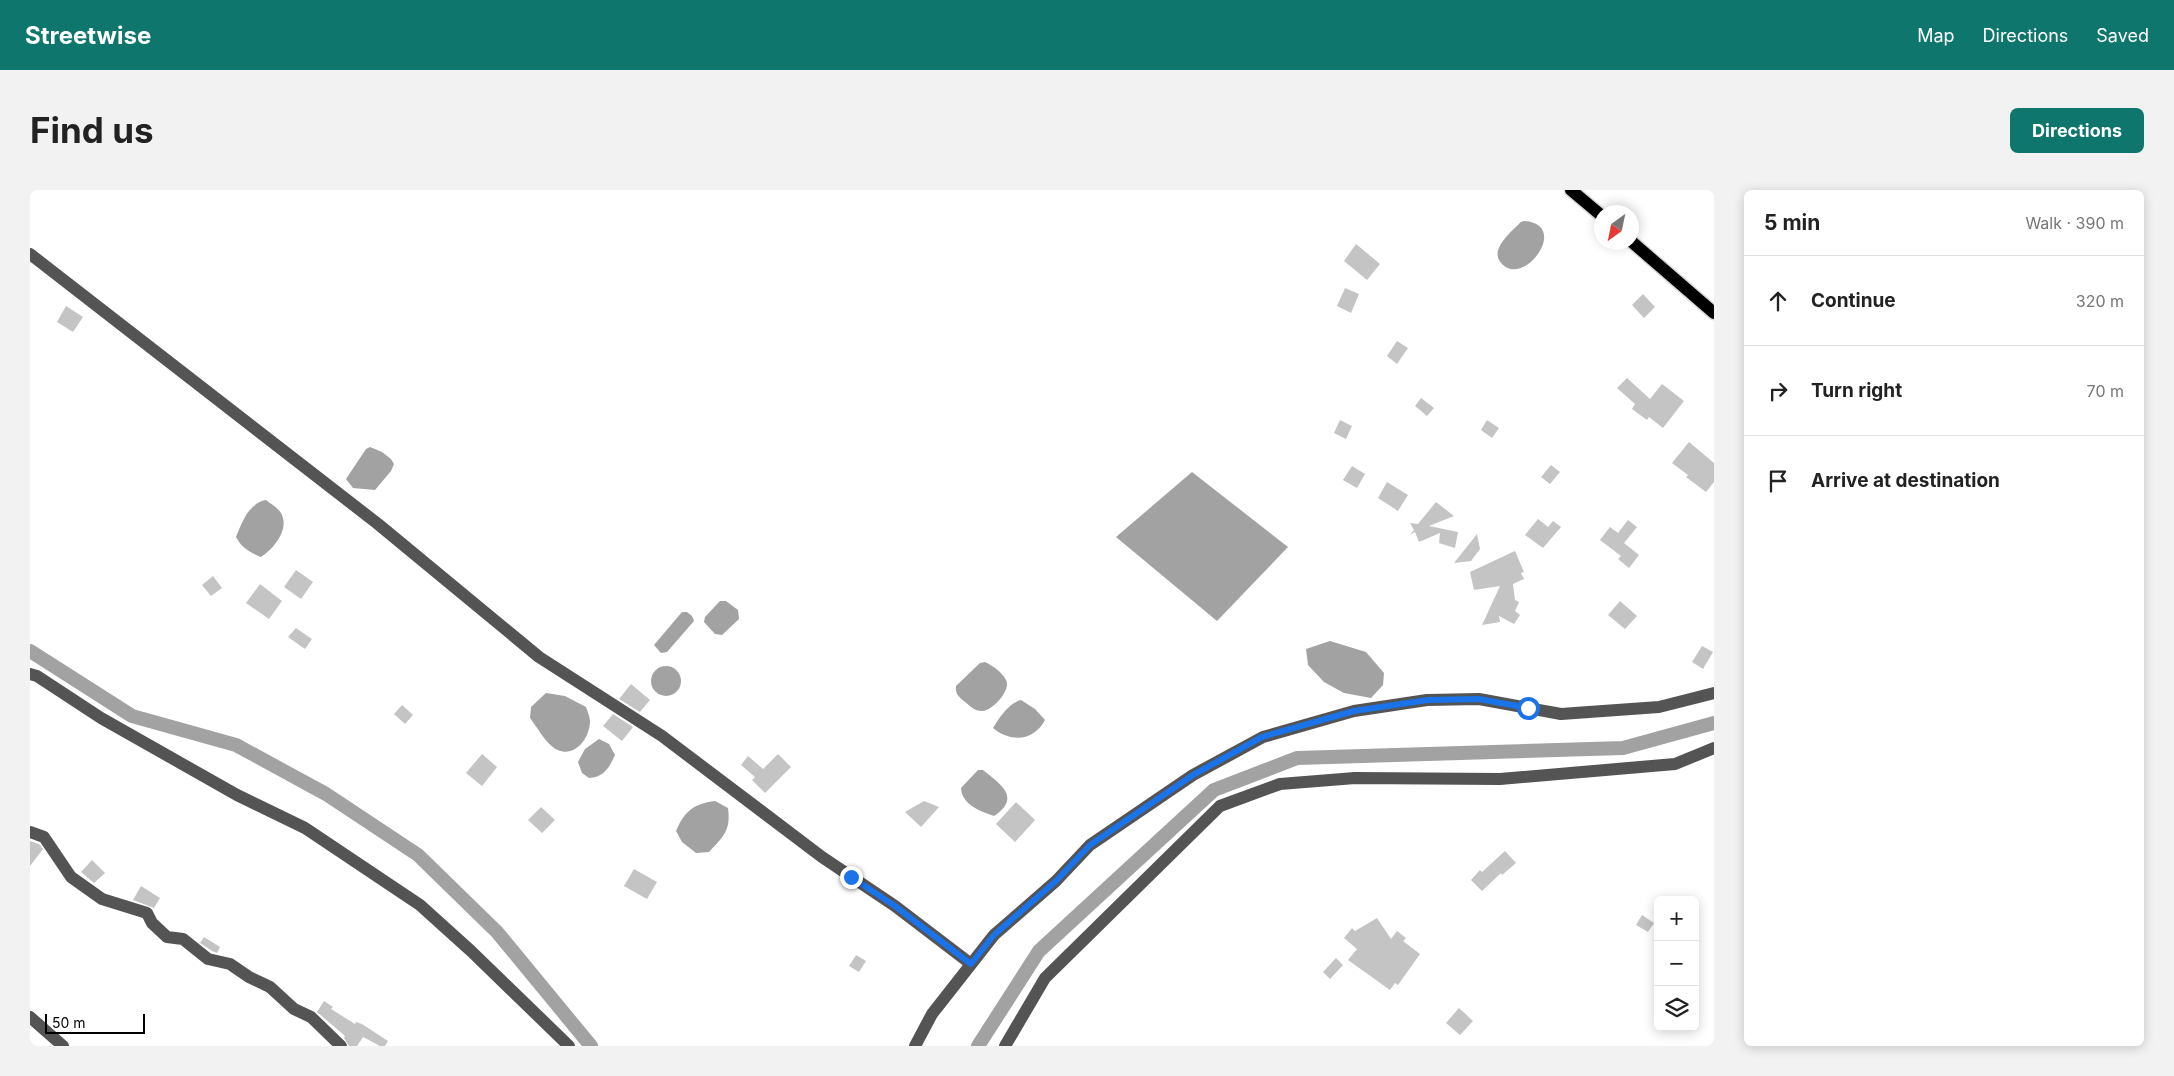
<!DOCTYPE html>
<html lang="en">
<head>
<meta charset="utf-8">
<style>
  :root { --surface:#fff; --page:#f2f2f2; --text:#222; --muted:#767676; --line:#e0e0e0; --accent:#0f766e }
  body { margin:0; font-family:Inter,sans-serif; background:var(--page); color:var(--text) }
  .controls { position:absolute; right:15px; bottom:15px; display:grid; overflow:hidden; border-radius:8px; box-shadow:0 2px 12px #0003 }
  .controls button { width:45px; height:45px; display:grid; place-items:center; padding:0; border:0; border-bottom:1px solid var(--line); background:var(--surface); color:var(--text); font:25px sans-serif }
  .compass { position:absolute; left:1564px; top:15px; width:45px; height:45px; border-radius:50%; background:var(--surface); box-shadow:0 2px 12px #0003; rotate:213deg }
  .scale { position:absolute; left:15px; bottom:12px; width:100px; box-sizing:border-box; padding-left:5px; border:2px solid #000; border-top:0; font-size:14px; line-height:18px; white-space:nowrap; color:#000; -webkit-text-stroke:4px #fff; paint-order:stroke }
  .stop { position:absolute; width:15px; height:15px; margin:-11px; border:4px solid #1a73e8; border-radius:50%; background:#fff }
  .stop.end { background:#1a73e8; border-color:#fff; box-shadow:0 1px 5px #0008 }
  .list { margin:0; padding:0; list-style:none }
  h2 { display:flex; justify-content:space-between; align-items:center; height:65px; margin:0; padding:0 20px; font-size:21px }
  h2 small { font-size:16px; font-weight:400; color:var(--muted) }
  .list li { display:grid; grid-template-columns:32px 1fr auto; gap:15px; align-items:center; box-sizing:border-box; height:90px; padding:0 20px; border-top:1px solid var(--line) }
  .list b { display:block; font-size:19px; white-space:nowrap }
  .list em { font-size:16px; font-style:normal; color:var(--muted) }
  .icon { flex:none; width:28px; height:28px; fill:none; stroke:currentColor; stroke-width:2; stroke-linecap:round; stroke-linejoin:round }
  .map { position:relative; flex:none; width:1684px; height:856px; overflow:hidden; border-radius:8px }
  header { display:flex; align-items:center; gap:30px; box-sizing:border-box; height:70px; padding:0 25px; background:var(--accent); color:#fff }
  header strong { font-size:24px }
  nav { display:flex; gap:28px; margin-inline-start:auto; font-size:18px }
  .intro { display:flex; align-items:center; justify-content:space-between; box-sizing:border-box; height:120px; padding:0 30px }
  h1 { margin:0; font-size:35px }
  .button { padding:12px 22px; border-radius:8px; background:var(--accent); color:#fff; font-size:18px; font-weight:700 }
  main { display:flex; gap:30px; padding:0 30px }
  aside { flex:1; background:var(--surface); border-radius:8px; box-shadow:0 2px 12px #0003 }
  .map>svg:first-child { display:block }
  .water { fill:#a2a2a2 }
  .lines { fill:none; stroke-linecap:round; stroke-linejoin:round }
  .canal { stroke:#a2a2a2; stroke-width:14 }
  .building { fill:#c4c4c4 }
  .major-casing { stroke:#dbdbdb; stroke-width:15 }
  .minor { stroke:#545454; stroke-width:12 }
  .major { stroke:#000; stroke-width:12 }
  .route { stroke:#1a73e8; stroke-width:6 }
</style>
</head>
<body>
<header>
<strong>Streetwise</strong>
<nav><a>Map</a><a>Directions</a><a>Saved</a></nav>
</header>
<div class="intro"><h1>Find us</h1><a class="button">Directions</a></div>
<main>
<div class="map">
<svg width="1684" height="856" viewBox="0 0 1684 856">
  <rect width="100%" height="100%" fill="#fff"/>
  <g class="water">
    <path d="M1494,31C1543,34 1490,104 1469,70C1462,57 1483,40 1491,32Z"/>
    <polygon points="340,257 352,262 361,269 364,274 361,281 345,300 323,298 316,289 336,259"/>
    <polygon points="1162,282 1258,357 1187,431 1086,347"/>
    <path d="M236,310C241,314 248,318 251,323C260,339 244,359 231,367C219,362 212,358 206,347C212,332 219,313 236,310Z"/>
    <polygon points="690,411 696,411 708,420 709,429 692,445 685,444 674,432 675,427"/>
    <polygon points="652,422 657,422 662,426 664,431 637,462 631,463 624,455"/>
    <polygon points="1300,451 1336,462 1354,483 1353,495 1341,508 1314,503 1294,492 1278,475 1276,459"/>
    <path d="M955,472C963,476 972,482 976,490C982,500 961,522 952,521C944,521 940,516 935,512C929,507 925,504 926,496L950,473Z"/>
    <circle cx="636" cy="491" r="15"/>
    <path d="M516,503L535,506L556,517C558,522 560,528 560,532C559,551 542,570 524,558C515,552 507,537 500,528L501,517Z"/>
    <path d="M991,510L1005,519L1015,530C1004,551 981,553 963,538C969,528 979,513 991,510Z"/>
    <path d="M569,549L579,554L585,565C579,578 574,587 559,588L552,583L548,572L555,559Z"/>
    <path d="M948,580H953C970,594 992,607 964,626C950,621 932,615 931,598Z"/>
    <path d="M685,611L698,618C701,640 694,646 679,662L666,663L652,652L646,641C655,621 663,614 685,611Z"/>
  </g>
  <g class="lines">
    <g class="canal">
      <polyline points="0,461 102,526 206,555 296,604 388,665 467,742 561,856"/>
      <polyline points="948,856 1009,761 1184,600 1267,568 1593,558 1684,533"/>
    </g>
  </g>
  <g class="building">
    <polygon points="1326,54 1350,74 1337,90 1314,71"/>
    <polygon points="1315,98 1329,104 1321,123 1307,116"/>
    <polygon points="1613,104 1625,117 1614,128 1602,115"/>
    <polygon points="36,116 53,127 43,142 27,132"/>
    <polygon points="1367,151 1378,158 1367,174 1357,166"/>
    <polygon points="1597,188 1620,209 1632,194 1654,211 1633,238 1619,227 1617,230 1602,219 1605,214 1587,198"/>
    <polygon points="1391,208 1404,218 1397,226 1385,216"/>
    <polygon points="1310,230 1322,236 1316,249 1304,243"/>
    <polygon points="1457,230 1469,238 1462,248 1451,240"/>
    <polygon points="1659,252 1684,273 1684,292 1676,302 1656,287 1658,285 1642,273"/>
    <polygon points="1521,275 1530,282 1520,294 1511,287"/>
    <polygon points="1322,276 1335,284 1327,298 1313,290"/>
    <polygon points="1357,292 1378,305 1368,321 1348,308"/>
    <polygon points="1406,312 1424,326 1399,336 1428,342 1425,358 1409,353 1410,343 1389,352 1385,342 1380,345 1384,340 1380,333 1388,334"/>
    <polygon points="1508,329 1518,337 1523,331 1531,337 1513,358 1495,345"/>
    <polygon points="1598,330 1607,337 1594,353 1609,365 1599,378 1588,369 1591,366 1570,350 1580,337 1588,343"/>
    <polygon points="1447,344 1450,359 1441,371 1424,373"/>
    <polygon points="1485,361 1494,382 1491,383 1494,389 1483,394 1485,410 1489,412 1485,421 1490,425 1484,434 1469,426 1470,432 1452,435 1470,396 1444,400 1440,382"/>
    <polygon points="266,380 283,392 271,409 254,397"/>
    <polygon points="183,386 192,398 181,406 172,395"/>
    <polygon points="230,394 252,411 239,429 216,413"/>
    <polygon points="1590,411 1607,426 1595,439 1578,425"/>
    <polygon points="266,438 282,449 275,459 258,447"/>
    <polygon points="1672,456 1683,462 1673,479 1662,472"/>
    <polygon points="601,494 620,510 610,522 589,509"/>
    <polygon points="372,515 383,525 375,534 364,524"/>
    <polygon points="583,524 603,537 592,551 573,536"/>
    <polygon points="452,564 467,577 452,596 436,583"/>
    <polygon points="748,564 761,577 735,603 722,590 725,587 711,575 718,566 733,579"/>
    <polygon points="894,611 909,617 891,637 875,622"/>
    <polygon points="986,612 1005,630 985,652 966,634"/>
    <polygon points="511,617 525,630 512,643 498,630"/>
    <polygon points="0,651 9,654 13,659 0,676"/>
    <polygon points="1475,661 1486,673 1472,685 1471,683 1452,701 1441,690 1450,680 1452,682"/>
    <polygon points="62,670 75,683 64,693 51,682"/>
    <polygon points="604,679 627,692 617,709 594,696"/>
    <polygon points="111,696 130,708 124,718 103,710"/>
    <polygon points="1612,725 1624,733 1618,742 1606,735"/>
    <polygon points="1347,728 1361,749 1367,741 1376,748 1373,751 1390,764 1368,795 1365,793 1360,800 1318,770 1327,759 1314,748 1322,738 1325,741"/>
    <polygon points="174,747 190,757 187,763 182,761 170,753"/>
    <polygon points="826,765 836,771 829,782 819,776"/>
    <polygon points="1306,768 1313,775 1300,789 1293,782"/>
    <polygon points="294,811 303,817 301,819 325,834 326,832 332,834 358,851 355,856 350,856 333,847 327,856 319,856 314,848 315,846 287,822"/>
    <polygon points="1429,818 1443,831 1430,845 1416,833"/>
  </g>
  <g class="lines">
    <defs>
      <g id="major">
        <polyline points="1541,0 1572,26"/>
        <polyline points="1602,52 1684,123"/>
      </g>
    </defs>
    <use href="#major" class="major-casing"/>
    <g class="minor">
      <polyline points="0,64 348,334 509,467 632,546 792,667 865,716 941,774"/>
      <polyline points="0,484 7,486 71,528 207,605 275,638 390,715 441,761 539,856"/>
      <polyline points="0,642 14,647 41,687 72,709 117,723 122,733 137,747 153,749 178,769 200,774 219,787 240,797 264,819 281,827 311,856"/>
      <polyline points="0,827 33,856"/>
      <polyline points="885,856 902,824 964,745 1026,691 1060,655 1163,585 1233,547 1324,521 1397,510 1449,509 1531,524 1629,517 1684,503"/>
      <polyline points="975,856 1015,788 1190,616 1250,594 1325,588 1470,589 1645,574 1684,558"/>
    </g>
    <use href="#major" class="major"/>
  </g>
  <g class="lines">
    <polyline class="route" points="821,687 865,716 941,774 964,745 1026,691 1060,655 1163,585 1232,547 1324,521 1398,510 1449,509 1498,518"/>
  </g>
</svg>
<div class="controls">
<button>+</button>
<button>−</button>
<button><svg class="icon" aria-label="layers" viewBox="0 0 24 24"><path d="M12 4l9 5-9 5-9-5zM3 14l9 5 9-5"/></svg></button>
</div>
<svg class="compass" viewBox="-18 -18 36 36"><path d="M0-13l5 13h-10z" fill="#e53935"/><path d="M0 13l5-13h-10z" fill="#767676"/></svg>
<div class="scale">50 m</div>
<div class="stop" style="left:1498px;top:518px"></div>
<div class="stop end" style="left:821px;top:687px"></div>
</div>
<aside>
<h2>5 min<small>Walk · 390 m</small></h2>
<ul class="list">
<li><svg class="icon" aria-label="ahead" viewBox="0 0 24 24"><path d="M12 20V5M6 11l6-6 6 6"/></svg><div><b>Continue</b></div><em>320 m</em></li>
<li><svg class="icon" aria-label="right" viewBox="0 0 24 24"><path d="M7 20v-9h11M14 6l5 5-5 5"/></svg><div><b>Turn right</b></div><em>70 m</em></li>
<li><svg class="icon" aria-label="arrive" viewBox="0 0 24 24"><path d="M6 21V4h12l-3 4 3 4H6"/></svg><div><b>Arrive at destination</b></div></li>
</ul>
</aside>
</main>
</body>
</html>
